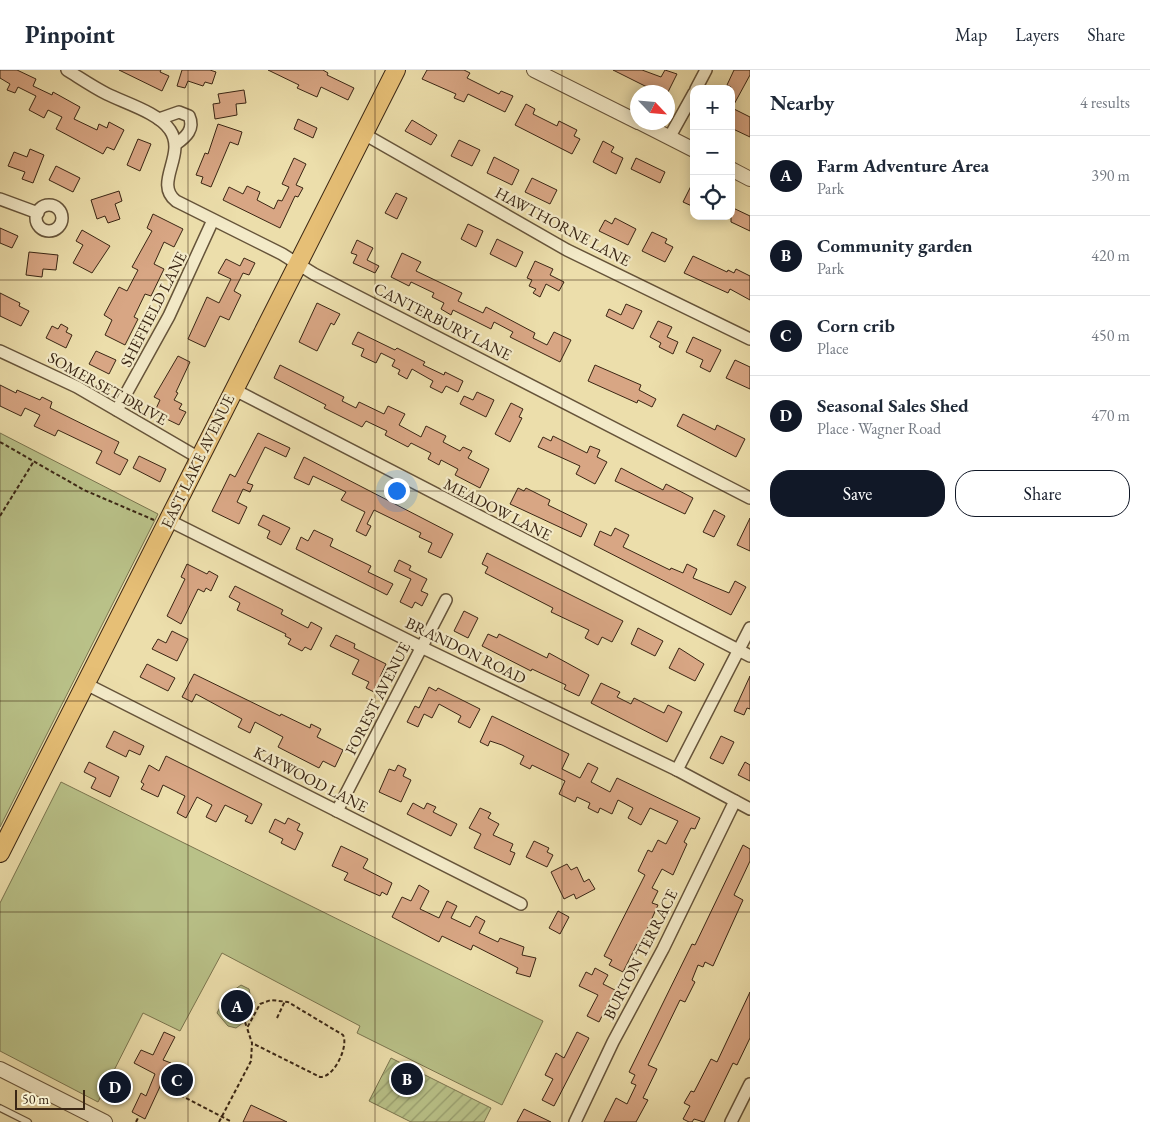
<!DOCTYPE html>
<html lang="en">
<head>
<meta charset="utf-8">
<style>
  :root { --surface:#fff; --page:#f2f2f3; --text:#1f2937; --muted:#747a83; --line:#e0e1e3; --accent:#111827 }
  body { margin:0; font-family:"EB Garamond",serif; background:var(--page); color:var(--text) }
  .controls { position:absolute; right:15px; top:15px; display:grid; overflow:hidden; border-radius:10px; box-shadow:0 2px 12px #0003 }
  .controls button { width:45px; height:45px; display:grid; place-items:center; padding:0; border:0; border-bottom:1px solid var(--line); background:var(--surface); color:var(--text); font:25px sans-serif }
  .compass { position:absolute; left:630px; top:15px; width:45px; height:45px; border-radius:50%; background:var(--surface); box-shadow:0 2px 12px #0003; rotate:116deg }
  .scale { position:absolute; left:15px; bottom:12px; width:70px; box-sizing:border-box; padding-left:5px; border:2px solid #3a2614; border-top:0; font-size:14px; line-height:18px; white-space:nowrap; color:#3a2614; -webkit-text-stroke:4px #f3eac8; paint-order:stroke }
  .you { position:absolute; left:396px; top:420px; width:18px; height:18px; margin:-12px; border:4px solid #fff; border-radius:50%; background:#1a73e8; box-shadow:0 0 0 8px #1a73e833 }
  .badge { display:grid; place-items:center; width:32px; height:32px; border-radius:50%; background:var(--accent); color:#fff; font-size:16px; font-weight:700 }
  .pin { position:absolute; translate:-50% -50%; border:2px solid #fff; box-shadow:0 1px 5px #0006 }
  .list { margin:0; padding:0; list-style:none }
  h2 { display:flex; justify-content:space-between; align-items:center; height:65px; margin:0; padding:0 20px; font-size:21px }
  h2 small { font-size:16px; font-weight:400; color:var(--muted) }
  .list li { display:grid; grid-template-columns:32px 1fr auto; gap:15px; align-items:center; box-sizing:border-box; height:80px; padding:0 20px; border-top:1px solid var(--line) }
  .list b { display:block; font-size:19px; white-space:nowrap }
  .list p { margin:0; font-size:16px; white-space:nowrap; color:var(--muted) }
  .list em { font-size:16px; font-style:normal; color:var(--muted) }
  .actions { display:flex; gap:10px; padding:15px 20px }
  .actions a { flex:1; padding:11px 0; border:1px solid var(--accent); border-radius:20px; text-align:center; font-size:18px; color:var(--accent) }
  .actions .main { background:var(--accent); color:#fff }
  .icon { flex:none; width:28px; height:28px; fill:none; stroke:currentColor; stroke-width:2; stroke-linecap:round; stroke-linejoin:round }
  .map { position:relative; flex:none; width:750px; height:1052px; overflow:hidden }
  header { display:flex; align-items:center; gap:30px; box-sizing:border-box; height:70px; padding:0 25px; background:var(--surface); border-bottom:1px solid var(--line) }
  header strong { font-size:24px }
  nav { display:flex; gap:28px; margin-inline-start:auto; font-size:18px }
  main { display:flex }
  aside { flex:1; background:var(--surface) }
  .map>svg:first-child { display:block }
  .green { fill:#b9c188; stroke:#7a744e }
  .garden { fill:url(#garden-furrows); stroke:#7a744e }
  .building { fill:#d8a684; stroke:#3a2614 }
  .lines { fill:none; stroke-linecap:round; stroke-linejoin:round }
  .service-casing { stroke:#66543a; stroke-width:8 }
  .minor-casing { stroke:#66543a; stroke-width:14 }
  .tertiary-casing { stroke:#66543a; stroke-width:16 }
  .primary-casing { stroke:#3a2614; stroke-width:20 }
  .path { stroke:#3a2614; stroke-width:2; stroke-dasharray:4 2.5; stroke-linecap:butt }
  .service { stroke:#f3eac8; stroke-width:5.5 }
  .minor { stroke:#f3eac8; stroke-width:11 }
  .tertiary { stroke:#f3eac8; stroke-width:14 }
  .primary { stroke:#e6bf76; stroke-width:18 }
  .grid { fill:none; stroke:#3a2614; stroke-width:1; stroke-opacity:0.55 }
  .labels { text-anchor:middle; stroke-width:4.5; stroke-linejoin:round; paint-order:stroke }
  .street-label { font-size:16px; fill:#3a2614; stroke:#f3eac8 }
</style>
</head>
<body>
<header>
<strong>Pinpoint</strong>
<nav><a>Map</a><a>Layers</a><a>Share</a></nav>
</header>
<main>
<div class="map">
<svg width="750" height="1052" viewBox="0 0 750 1052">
  <defs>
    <pattern id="garden-furrows" width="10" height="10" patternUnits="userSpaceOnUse" patternTransform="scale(1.25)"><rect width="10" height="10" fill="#b9c188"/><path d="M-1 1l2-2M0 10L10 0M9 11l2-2" fill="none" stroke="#979d6e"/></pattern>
  </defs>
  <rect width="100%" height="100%" fill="#ecdeab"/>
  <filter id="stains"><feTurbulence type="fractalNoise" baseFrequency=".004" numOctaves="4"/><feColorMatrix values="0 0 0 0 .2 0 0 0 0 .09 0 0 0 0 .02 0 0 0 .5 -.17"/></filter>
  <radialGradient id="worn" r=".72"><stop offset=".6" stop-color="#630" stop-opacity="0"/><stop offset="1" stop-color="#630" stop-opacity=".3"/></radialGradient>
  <g class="green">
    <polygon points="0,363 158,444 0,757"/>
    <polygon points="61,712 543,951 502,1035 357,963 360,956 222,883 180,961 143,943 98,1032 0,981 0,833"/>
    <polygon points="241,915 249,919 251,928 255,932 248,949 236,958 228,956 217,943 220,937 232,933 234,920"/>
  </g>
  <polygon class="garden" points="391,988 491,1038 484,1052 411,1052 369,1031"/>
  <g class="building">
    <polygon points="0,0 17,0 36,9 33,16 52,25 53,22 80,37 74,49 97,60 99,54 107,58 109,52 124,60 114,80 107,77 103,84 56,59 62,47 48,40 44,48 29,40 36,26 18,17 15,23 7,20 10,14 0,8"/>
    <polygon points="119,0 161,0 160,2 169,6 162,21"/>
    <polygon points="182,0 210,0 216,2 212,14 205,12 203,16 188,11 185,18 177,16"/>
    <polygon points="268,0 323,0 328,3 327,5 354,18 348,30 321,17 317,27 297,18 299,15"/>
    <polygon points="427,0 464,0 470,3 467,8 499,24 501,21 513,26 505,42 468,24 464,32 454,28 456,24 422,9"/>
    <polygon points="613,0 642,0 661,7 665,0 677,4 668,22 657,22"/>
    <polygon points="734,0 750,0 750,5 732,38 750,47 750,67 731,58 731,17 727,15"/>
    <polygon points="244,20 246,33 236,34 237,45 215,49 213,34 220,33 218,24"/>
    <polygon points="526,34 535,39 533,44 557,56 559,51 577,60 574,66 580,69 572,84 515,55"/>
    <polygon points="298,49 317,58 313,68 294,59"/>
    <polygon points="412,50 437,65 431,75 405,61"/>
    <polygon points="218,54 242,62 238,75 230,72 211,117 201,113 203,107 196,105 205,83 208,84"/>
    <polygon points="138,69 151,74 140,101 127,95"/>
    <polygon points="459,70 480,80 472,96 451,86"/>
    <polygon points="603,71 614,77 611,82 623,88 616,104 593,92"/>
    <polygon points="30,79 44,85 33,113 22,109 25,102 8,96 14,82 27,87"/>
    <polygon points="494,87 519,100 512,115 487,103"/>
    <polygon points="294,88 306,94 296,115 303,118 298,127 295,126 280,158 223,130 229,117 243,124 247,116 260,122 257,130 274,139 278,130 282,131 289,117 282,114"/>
    <polygon points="636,88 665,102 660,113 631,99"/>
    <polygon points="56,96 80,108 73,122 49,110"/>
    <polygon points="532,108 557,120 550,134 525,122"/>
    <polygon points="694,110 694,137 683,132"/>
    <polygon points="119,121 122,131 115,134 120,149 108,153 105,146 97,149 91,130"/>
    <polygon points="396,123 407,128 397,149 385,143"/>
    <polygon points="731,137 750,146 750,161 731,152"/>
    <polygon points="153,144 183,159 174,177 164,172 154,194 164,199 151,226 145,224 134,247 138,249 125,275 105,265 112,250 104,245 119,217 127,221 138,200 132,197 152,161 147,158"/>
    <polygon points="615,148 636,159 628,175 599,161 605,150 612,154"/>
    <polygon points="468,154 483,161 476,177 461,169"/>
    <polygon points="0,158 18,166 12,178 0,173"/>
    <polygon points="82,160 110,176 92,203 73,193 83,175 76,171"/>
    <polygon points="652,162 667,169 665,173 673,177 665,192 642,181"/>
    <polygon points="497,169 523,182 516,197 490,184"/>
    <polygon points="357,170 373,178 367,190 379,196 375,203 353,193 357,185 351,183"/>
    <polygon points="29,182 58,185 56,200 43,199 42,207 26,205"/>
    <polygon points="402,183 421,192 416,201 462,223 458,231 483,243 486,237 535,263 533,268 547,275 554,262 571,270 560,292 510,267 513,262 494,252 491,259 453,240 451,245 441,239 444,233 432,227 434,223 411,212 409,216 391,207"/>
    <polygon points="693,186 727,202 728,200 734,203 736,199 750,206 750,230 730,219 728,223 684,203"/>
    <polygon points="244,188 255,193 249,205 243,203 234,221 241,225 229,250 220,246 205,277 188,269 207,227 219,233 231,209 218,203 226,189 240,196"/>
    <polygon points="535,191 553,199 550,205 564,212 559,221 546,214 540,227 533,223 536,219 529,216 532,210 527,208"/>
    <polygon points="0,223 20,233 19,236 29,241 21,256 0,246"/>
    <polygon points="317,233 340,244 334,255 331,253 317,281 299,272"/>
    <polygon points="626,234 642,241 633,259 606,246 609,239 621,245"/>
    <polygon points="658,251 672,257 667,267 678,272 673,284 659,277 661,273 650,267"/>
    <polygon points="61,254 68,258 66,262 72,265 66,278 46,268 52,256 58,259"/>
    <polygon points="358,262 395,280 397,278 425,292 423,295 444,305 445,302 463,311 458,322 446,316 442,323 430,317 433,311 412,299 407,309 398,304 400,300 392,296 395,290 381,283 376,293 361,286 364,279 352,274"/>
    <polygon points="693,267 721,280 710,302 700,297 703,290 686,282"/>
    <polygon points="96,281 116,290 109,304 89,294"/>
    <polygon points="178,286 190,292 176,322 178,323 174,330 182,334 179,339 186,342 179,355 154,343 160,330 154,327"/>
    <polygon points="735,290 750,297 750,319 726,308"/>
    <polygon points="280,295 344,327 342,331 356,338 359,332 384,344 388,336 405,344 399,355 421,367 426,356 446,366 443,372 460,381 463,377 472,381 468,388 489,399 480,418 455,405 458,399 441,390 439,395 428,389 431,383 411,373 408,377 385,365 387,361 366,351 362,357 324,338 326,335 274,308"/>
    <polygon points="595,295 641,315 639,320 656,329 652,337 638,330 637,333 588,311"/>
    <polygon points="0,315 16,323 17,320 40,330 42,327 52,332 50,338 119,372 114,383 128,390 120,405 96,393 102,381 58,360 55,366 34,356 40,345 25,338 21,346 0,336"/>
    <polygon points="477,322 494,330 486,347 460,334 464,326 473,330"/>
    <polygon points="511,333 523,339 519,347 522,348 510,372 495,364"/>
    <polygon points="683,344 715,360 717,355 745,369 736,387 677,356"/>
    <polygon points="258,363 290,378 286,387 265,377 247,413 253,415 250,422 243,419 237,432 247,437 239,454 212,441 230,404 235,407"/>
    <polygon points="553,366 587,383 590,376 600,380 597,387 607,392 595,414 576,404 580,396 538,377 543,367 551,371"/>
    <polygon points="139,386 166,399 160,412 133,398"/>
    <polygon points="304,387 453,464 441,488 428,482 432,473 419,467 421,463 374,440 367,454 371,456 366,466 356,461 365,442 341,430 346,422 313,406 309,415 294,408"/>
    <polygon points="621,398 663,420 666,414 693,428 685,444 615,411"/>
    <polygon points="518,418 524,421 526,418 550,430 548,435 587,454 581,467 510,434"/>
    <polygon points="714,440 725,446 714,467 703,462"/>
    <polygon points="263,445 290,458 281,475 267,468 270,461 258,455"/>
    <polygon points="750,448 750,481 737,475"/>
    <polygon points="615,458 629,465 623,477 670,500 671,498 683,503 687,494 697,499 693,508 729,523 735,511 746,517 731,545 594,475 600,461 611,466"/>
    <polygon points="314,460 333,469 330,476 371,496 368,502 393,514 387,525 296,479 301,467 308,471"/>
    <polygon points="487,483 623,551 612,572 602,567 598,575 585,568 589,560 551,542 553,538 485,503 488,497 482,494"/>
    <polygon points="399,490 411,496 409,500 427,509 421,521 428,524 422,536 415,532 412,538 400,532 411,509 394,501"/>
    <polygon points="187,494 207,504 209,501 218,506 211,521 206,518 204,522 198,519 181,554 167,546 185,509 181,507"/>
    <polygon points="235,516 283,540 281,544 308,558 311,552 322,558 311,580 305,577 302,581 288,574 291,569 285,566 286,564 237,540 240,533 229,527"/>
    <polygon points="464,541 478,548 468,568 454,561"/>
    <polygon points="638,558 663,571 655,586 631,574"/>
    <polygon points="172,561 188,569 177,591 152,579 158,569 166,573"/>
    <polygon points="488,564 497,568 499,564 547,588 549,583 589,605 579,626 564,619 566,615 532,599 531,601 482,576"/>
    <polygon points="336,565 355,574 354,578 386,594 380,607 383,609 376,623 366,618 369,612 352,604 359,590 330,576"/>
    <polygon points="679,578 704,594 695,611 669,598"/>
    <polygon points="147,594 175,608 168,621 140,607"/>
    <polygon points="194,604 280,646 281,644 310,658 311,654 321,659 317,667 343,680 335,697 323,691 319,698 278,677 283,667 255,652 250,663 238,657 242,649 196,624 192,632 182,627"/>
    <polygon points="750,606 750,639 747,638 744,645 734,641"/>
    <polygon points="601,613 620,622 617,627 631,634 634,628 664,643 668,635 682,642 667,672 591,633"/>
    <polygon points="429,617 436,621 438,618 480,639 470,658 458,652 461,646 439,634 432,648 424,644 418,657 407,652 415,636 419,638"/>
    <polygon points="492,646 569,684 562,699 580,708 588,693 598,698 591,712 610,722 617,708 700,748 695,759 691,758 684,772 687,774 673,805 662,799 652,818 658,821 652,833 658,835 640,875 637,874 623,902 609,895 612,890 604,886 645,805 638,801 648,780 652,782 658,770 666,774 678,751 650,738 641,755 628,748 633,738 618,730 612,744 600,738 598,743 588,738 590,733 577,727 575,732 559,724 565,711 532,695 530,699 520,694 524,686 502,675 490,671 488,676 480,672"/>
    <polygon points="114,661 144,676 140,685 129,680 126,687 106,677"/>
    <polygon points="721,666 734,672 723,694 710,688"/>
    <polygon points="166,686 262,734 252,754 245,751 248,746 225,735 216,752 206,747 212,735 197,727 186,748 177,743 185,726 163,715 158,727 141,719 144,714 141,712 149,695 159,701"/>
    <polygon points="89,692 119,707 110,727 91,718 96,708 84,702"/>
    <polygon points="745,692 750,695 750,711 738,705"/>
    <polygon points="398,695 406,699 403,706 411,710 401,732 379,722 389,699 395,701"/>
    <polygon points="413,733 424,739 427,733 436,737 433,742 457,754 451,766 407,744"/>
    <polygon points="480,738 491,743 488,748 499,754 493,765 513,774 510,781 515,783 510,795 474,778 481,764 469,758"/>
    <polygon points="288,748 300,754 297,760 303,763 295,780 281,773 283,769 269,762 275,749 285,754"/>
    <polygon points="534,771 549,778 547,782 553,785 547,797 526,787"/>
    <polygon points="743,775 750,779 750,791 734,825 743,830 713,896 705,892 703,897 698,895 692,910 695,912 685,932 680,930 662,967 648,995 657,999 643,1028 648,1030 636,1052 604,1052 616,1028 627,1034 636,1015 631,1013 635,1005 629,1002 692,874 695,875"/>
    <polygon points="341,776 368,789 363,798 392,813 387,825 382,822 380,826 344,810 348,803 332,796"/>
    <polygon points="567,794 571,800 577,797 584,812 589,809 595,819 576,829 574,824 564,829 551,802"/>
    <polygon points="419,815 429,821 420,839 439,848 447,831 457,836 451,848 470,857 476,846 485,851 479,863 498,872 500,868 524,877 522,885 536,888 530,907 516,903 518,898 473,875 471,880 442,866 439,872 392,847 402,827 411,831"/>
    <polygon points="558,841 569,847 560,864 549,858"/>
    <polygon points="595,898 608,905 603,914 615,920 599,952 587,946 598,925 579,916 586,902 592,905"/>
    <polygon points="750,922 750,968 737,995 733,993 704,1052 694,1049 692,1052 689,1052 683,1049 690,1036 684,1033 691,1021 694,1022 711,989 717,992"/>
    <polygon points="164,962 175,967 163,990 171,993 167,1000 181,1007 177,1014 164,1008 145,1049 132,1042 141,1023 146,1026 155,1004 134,993 141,980 153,985"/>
    <polygon points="577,962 589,968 554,1036 542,1030 553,1009 545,1005 556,983 564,988"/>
    <polygon points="114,1007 123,1011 116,1026 107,1022"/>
    <polygon points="251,1035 287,1052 243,1052"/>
    <polygon points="524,1039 551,1052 517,1052"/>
  </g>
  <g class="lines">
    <defs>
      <polyline id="service" points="0,1038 28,1052"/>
      <g id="minor">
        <path d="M67,0C80,8 93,17 107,24C125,33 159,43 170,60C187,85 153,113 176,131L282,184L314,204L750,428"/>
        <polyline points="696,19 706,0"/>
        <path d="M159,49L179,42L189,46C195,59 186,67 176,74"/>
        <polyline points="364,64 567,180 750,269"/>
        <polyline points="669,68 694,23"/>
        <polyline points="0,129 38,143"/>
        <circle cx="49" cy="148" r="13"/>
        <polyline points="0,281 77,317 199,388"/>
        <polyline points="233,319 750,586"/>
        <polyline points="117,340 169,246 213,150"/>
        <polyline points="168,450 421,577 677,700 750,739"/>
        <polyline points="86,614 521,834"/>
        <polyline points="677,700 750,558"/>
        <polyline points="337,741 446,530"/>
        <polyline points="575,1052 613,972 663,879 735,731"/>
        <polyline points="731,1052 750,1014"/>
      </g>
      <g id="tertiary">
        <polyline points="534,0 638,52"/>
        <polyline points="639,52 694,80"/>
        <polyline points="731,99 750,109"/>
        <polyline points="0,999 105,1052"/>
      </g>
      <polyline id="primary" points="0,783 396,0"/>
    </defs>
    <use href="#service" class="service-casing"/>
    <use href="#minor" class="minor-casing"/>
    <use href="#tertiary" class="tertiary-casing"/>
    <use href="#primary" class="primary-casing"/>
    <g class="path">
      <polyline points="0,372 84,420 154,450"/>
      <polyline points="0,446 34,391"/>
      <polyline points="277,948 285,931"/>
      <polyline points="245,952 247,958"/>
      <polyline points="163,1016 232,1052"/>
      <polyline points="136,1052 139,1046"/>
      <path d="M219,1052L251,991L252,973L247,958L260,934L271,930L288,932L343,965C349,976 334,1008 320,1007L252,973"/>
    </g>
    <use href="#service" class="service"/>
    <use href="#minor" class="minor"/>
    <use href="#tertiary" class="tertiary"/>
    <use href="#primary" class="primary"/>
  </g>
  <path class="grid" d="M188,0V1052M375,0V1052M562,0V1052M0,210H750M0,421H750M0,631H750M0,842H750"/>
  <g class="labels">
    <g class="street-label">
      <text transform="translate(563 156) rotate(28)" y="6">HAWTHORNE LANE</text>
      <text transform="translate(153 239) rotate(-63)" y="6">SHEFFIELD LANE</text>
      <text transform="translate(443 251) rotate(27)" y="6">CANTERBURY LANE</text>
      <text transform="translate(108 318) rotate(29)" y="6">SOMERSET DRIVE</text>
      <text transform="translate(197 391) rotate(-64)" y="6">EAST LAKE AVENUE</text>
      <text transform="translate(498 439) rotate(27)" y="6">MEADOW LANE</text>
      <text transform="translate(466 580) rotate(26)" y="6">BRANDON ROAD</text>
      <text transform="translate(377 628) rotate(-63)" y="6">FOREST AVENUE</text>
      <text transform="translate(311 709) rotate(27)" y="6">KAYWOOD LANE</text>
      <text transform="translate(640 884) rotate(-63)" y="6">BURTON TERRACE</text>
    </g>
  </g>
  <rect width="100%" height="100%" filter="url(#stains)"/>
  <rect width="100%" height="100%" fill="url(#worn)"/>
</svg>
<div class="controls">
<button>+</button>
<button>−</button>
<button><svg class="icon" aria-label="locate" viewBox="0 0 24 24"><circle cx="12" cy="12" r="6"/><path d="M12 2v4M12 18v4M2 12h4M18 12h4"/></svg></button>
</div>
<svg class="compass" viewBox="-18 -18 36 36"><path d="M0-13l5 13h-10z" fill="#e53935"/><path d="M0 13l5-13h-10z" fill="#747a83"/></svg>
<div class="scale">50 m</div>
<div class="you"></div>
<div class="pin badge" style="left:237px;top:936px">A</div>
<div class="pin badge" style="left:407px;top:1009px">B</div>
<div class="pin badge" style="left:177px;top:1010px">C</div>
<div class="pin badge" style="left:115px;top:1017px">D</div>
</div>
<aside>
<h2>Nearby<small>4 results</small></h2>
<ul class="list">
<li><span class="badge">A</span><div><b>Farm Adventure Area</b><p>Park</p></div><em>390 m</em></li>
<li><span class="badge">B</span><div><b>Community garden</b><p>Park</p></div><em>420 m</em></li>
<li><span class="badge">C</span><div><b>Corn crib</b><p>Place</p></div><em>450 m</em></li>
<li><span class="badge">D</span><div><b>Seasonal Sales Shed</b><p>Place · Wagner Road</p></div><em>470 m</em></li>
</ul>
<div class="actions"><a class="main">Save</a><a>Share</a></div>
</aside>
</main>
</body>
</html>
